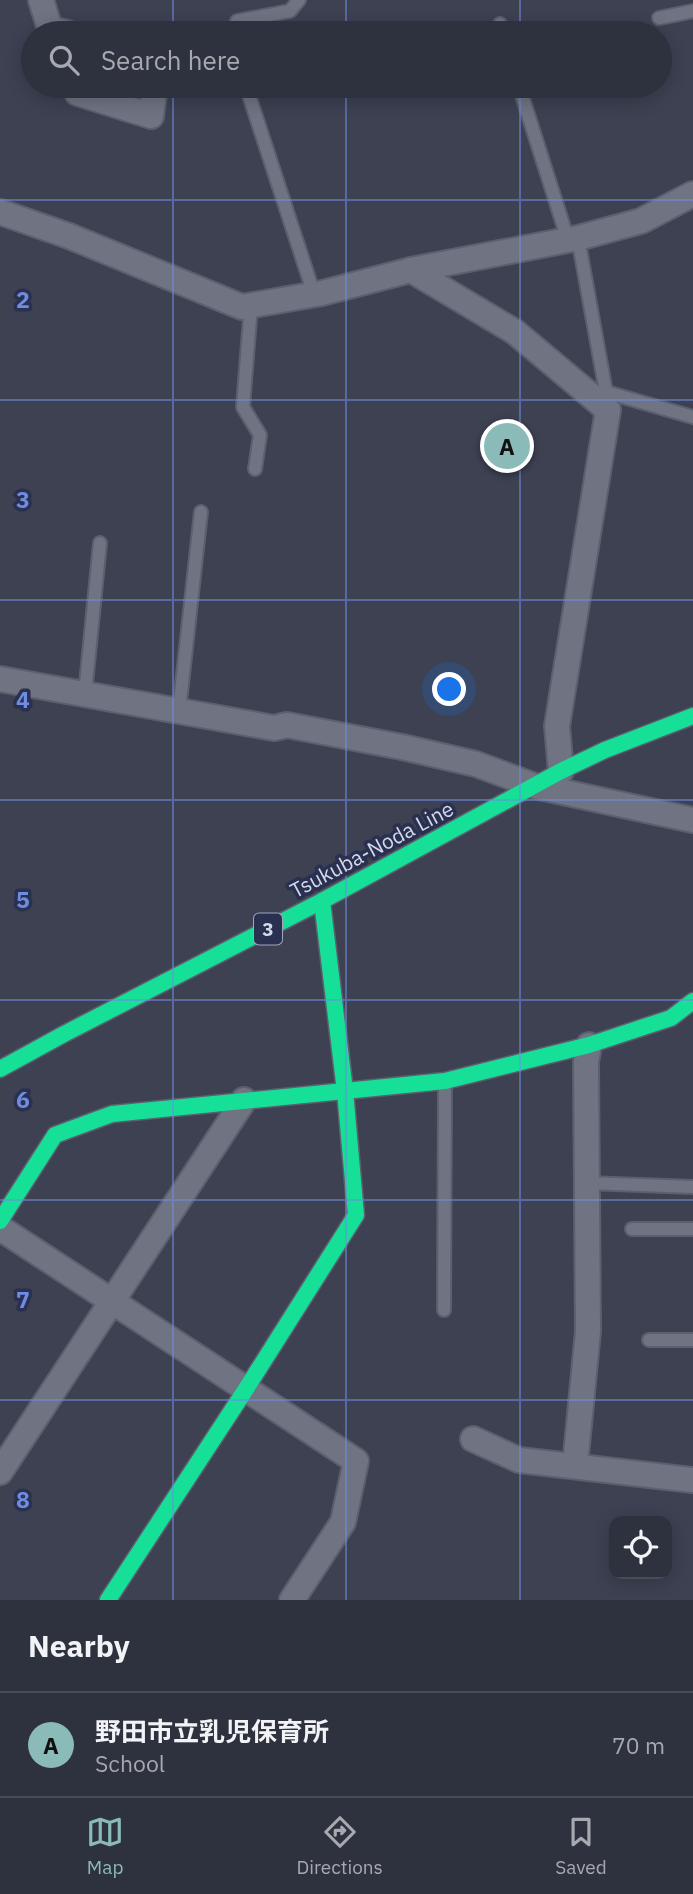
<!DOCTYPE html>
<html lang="en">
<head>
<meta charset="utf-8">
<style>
  :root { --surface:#2e313e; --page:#363945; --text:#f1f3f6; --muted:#a7a9b0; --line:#494c58; --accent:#8bbbb9 }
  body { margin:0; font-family:"IBM Plex Sans","Noto Sans JP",sans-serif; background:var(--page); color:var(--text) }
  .controls { position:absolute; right:21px; bottom:21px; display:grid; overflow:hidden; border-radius:14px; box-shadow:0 4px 18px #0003 }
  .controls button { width:63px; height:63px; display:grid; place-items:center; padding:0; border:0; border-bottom:2px solid var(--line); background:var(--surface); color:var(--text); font:35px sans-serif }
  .you { position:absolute; left:450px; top:690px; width:24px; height:24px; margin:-18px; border:5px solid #fff; border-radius:50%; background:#1a73e8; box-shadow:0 0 0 10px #1a73e833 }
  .badge { display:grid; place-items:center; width:46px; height:46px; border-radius:50%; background:var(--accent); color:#111; font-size:23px; font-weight:700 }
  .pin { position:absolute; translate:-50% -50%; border:4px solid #fff; box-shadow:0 2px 7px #0006 }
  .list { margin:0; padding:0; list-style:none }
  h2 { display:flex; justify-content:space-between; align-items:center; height:91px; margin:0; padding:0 28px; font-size:30px }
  h2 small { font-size:23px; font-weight:400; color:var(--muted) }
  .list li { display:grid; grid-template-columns:46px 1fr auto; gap:21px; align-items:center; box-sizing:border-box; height:105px; padding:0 28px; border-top:2px solid var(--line) }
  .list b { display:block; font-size:26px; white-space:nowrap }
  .list p { margin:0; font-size:23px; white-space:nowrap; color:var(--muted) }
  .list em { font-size:23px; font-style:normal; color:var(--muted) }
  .icon { flex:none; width:38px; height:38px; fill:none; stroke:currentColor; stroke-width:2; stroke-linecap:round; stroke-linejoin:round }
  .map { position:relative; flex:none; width:693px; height:1600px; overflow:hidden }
  .search { position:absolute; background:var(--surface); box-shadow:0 4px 18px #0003; left:21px; right:21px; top:21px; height:77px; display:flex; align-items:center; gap:18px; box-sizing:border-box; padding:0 24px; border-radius:38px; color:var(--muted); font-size:26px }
  .sheet { height:196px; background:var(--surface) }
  nav { display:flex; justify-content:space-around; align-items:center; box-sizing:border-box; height:98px; border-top:2px solid var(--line); background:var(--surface); font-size:19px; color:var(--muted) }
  nav a { display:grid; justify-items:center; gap:4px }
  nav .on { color:var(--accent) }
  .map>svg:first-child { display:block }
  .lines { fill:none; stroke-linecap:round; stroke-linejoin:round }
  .lane-casing { stroke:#5b5f6e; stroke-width:16 }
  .street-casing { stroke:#5b5f6e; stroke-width:28 }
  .fast-casing { stroke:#5b5f6e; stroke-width:19 }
  .lane { stroke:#707382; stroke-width:12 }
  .street { stroke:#707382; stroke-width:24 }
  .fast { stroke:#16e098; stroke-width:16 }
  .grid { fill:none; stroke:#6f8ce1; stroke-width:2; stroke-opacity:0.55 }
  .labels { text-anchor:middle; stroke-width:7; stroke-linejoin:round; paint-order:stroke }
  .shield { fill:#2a3150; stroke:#a0a6bd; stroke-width:2 }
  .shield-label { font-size:19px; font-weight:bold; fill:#d3d8ec }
  .street-label { font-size:21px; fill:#d3d8ec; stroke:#2a3150 }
  .grid-label { font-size:23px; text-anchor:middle; font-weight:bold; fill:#6f8ce1; stroke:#2a3150; stroke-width:7; stroke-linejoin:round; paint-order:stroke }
</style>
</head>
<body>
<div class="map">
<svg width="693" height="1600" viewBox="0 0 693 1600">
  <rect width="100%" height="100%" fill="#3d4152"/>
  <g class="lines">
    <defs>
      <g id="lane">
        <polyline points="659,18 693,11"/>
        <polyline points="500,24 503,33"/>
        <polyline points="238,33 237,21 290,11 299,0"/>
        <polyline points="246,86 314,294"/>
        <polyline points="519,86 568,240"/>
        <polyline points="578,238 606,392 608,409"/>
        <polyline points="251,305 243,407 260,435 255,469"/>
        <polyline points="606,392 693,417"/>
        <polyline points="85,694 100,543"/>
        <polyline points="179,711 201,512"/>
        <polyline points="587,1183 693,1187"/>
        <polyline points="632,1229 693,1229"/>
        <polyline points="444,1310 445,1081"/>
        <polyline points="649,1340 693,1340"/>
      </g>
      <g id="street">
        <polyline points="41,0 50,29 67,33"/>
        <polyline points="77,86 77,93 151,116 155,86"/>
        <polyline points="0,212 69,236 242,307 322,293 411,270 578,238 641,221 693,194"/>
        <polyline points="411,270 515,332 608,410 557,726 561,771"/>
        <polyline points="0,679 274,728 287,725 402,747 476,764 535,786 693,820"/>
        <polyline points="0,1228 356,1461 343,1522 292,1600"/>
        <polyline points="473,1439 519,1460 693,1480"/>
        <polyline points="575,1466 588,1331 586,1062 589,1045"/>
        <polyline points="0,1472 244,1100"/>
      </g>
      <g id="fast">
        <polyline points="0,1069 64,1034 322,901 561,771 605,750 693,716"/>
        <polyline points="0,1221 55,1135 112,1114 445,1081 589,1045 671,1018 693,1001"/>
        <polyline points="108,1600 246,1389 356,1215 345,1091 322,901"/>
      </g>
    </defs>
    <use href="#lane" class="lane-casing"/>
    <use href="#street" class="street-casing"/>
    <use href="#fast" class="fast-casing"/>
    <use href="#lane" class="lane"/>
    <use href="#street" class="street"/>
    <use href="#fast" class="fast"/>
  </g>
  <path class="grid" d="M173,0V33M346,0V33M520,0V33M173,86V1600M346,86V1600M520,86V1600M0,200H693M0,400H693M0,600H693M0,800H693M0,1000H693M0,1200H693M0,1400H693"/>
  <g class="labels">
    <rect class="shield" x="254" y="913.5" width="28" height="31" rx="5"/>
    <g class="shield-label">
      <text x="268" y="936">3</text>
    </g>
    <g class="street-label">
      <text transform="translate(372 850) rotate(-28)" y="7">Tsukuba-Noda Line</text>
    </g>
  </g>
  <g class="grid-label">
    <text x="23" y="308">2</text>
    <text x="23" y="508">3</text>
    <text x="23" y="708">4</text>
    <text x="23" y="908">5</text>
    <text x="23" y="1108">6</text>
    <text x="23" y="1308">7</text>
    <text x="23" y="1508">8</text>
  </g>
</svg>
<div class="controls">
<button><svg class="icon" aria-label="locate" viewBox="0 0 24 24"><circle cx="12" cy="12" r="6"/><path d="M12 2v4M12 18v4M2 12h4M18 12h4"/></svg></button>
</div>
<div class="you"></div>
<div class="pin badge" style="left:507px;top:446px">A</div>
<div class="search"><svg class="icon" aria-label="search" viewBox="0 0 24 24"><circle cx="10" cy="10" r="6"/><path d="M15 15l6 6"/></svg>Search here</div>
</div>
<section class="sheet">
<h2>Nearby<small></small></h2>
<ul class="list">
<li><span class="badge">A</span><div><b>野田市立乳児保育所</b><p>School</p></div><em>70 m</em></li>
</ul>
</section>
<nav>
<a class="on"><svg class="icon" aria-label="map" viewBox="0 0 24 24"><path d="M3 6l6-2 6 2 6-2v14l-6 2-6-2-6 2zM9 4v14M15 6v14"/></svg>Map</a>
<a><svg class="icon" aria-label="directions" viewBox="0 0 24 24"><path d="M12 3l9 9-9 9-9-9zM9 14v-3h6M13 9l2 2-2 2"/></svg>Directions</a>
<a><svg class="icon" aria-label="saved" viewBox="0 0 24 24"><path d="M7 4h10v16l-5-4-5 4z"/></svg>Saved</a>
</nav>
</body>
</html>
